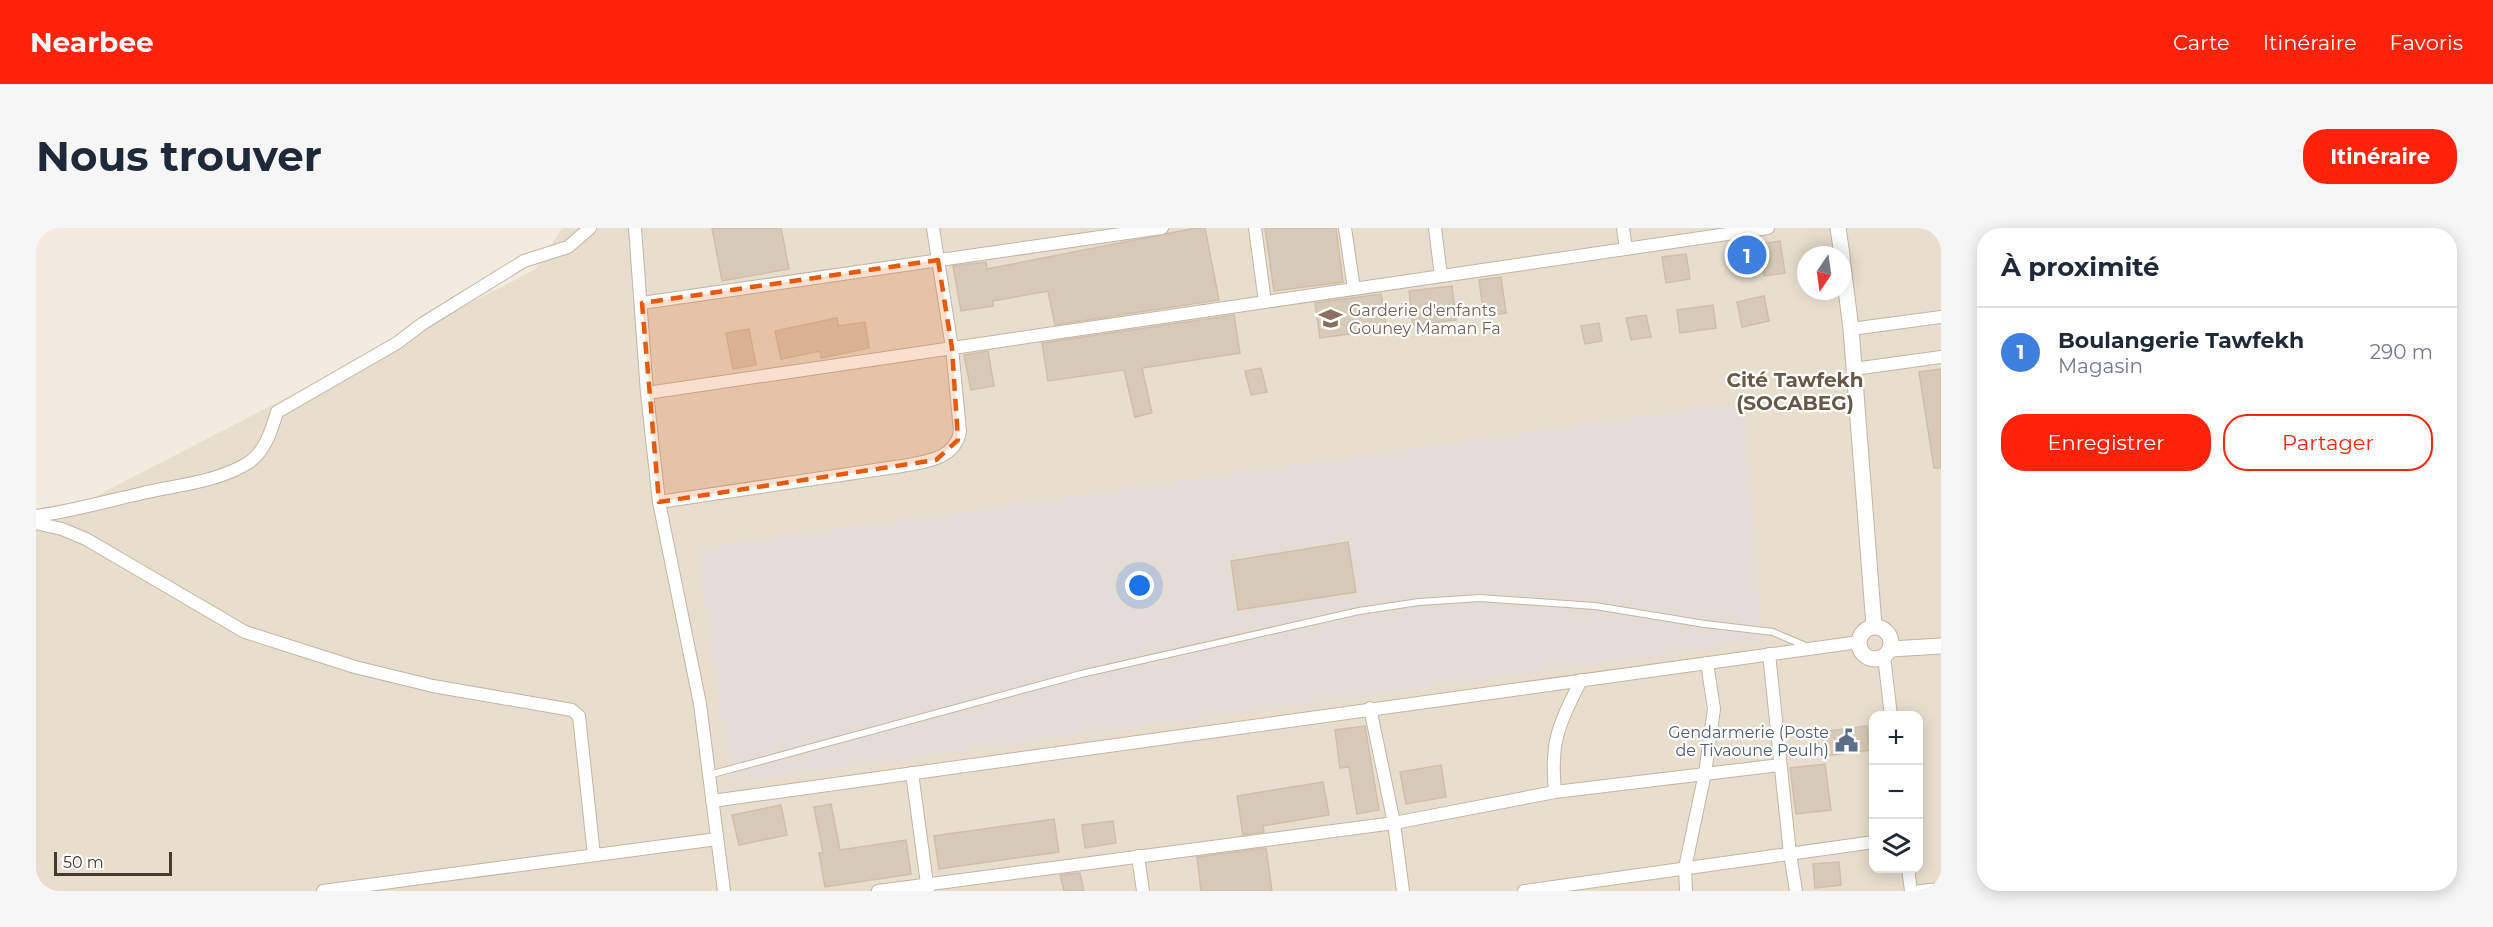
<!DOCTYPE html>
<html lang="fr">
<head>
<meta charset="utf-8">
<style>
  :root { --surface:#fff; --page:#f6f6f7; --text:#1f2937; --muted:#747a83; --line:#e0e1e3; --accent:#ff230b }
  body { margin:0; font-family:Montserrat,sans-serif; background:var(--page); color:var(--text) }
  .controls { position:absolute; right:18px; bottom:18px; display:grid; overflow:hidden; border-radius:12px; box-shadow:0 3px 15px #0003 }
  .controls button { width:54px; height:54px; display:grid; place-items:center; padding:0; border:0; border-bottom:2px solid var(--line); background:var(--surface); color:var(--text); font:30px sans-serif }
  .compass { position:absolute; left:1761px; top:18px; width:54px; height:54px; border-radius:50%; background:var(--surface); box-shadow:0 3px 15px #0003; rotate:193deg }
  .scale { position:absolute; left:18px; bottom:15px; width:118px; box-sizing:border-box; padding-left:6px; border:3px solid #443b31; border-top:0; font-size:16px; line-height:21px; white-space:nowrap; color:#443b31; -webkit-text-stroke:4px #fff; paint-order:stroke }
  .you { position:absolute; left:1104px; top:358px; width:21px; height:21px; margin:-15px; border:4px solid #fff; border-radius:50%; background:#1a73e8; box-shadow:0 0 0 9px #1a73e833 }
  .badge { display:grid; place-items:center; width:39px; height:39px; border-radius:50%; background:var(--accent); color:#fff; font-size:20px; font-weight:700 }
  .pin { position:absolute; translate:-50% -50%; border:3px solid #fff; box-shadow:0 2px 6px #0006 }
  .list { margin:0; padding:0; list-style:none }
  h2 { display:flex; justify-content:space-between; align-items:center; height:78px; margin:0; padding:0 24px; font-size:26px }
  h2 small { font-size:20px; font-weight:400; color:var(--muted) }
  .list li { display:grid; grid-template-columns:39px 1fr auto; gap:18px; align-items:center; box-sizing:border-box; height:90px; padding:0 24px; border-top:2px solid var(--line) }
  .list b { display:block; font-size:22px; white-space:nowrap }
  .list p { margin:0; font-size:20px; white-space:nowrap; color:var(--muted) }
  .list em { font-size:20px; font-style:normal; color:var(--muted) }
  .actions { display:flex; gap:12px; padding:18px 24px }
  .actions a { flex:1; padding:14px 0; border:2px solid var(--accent); border-radius:24px; text-align:center; font-size:21px; color:var(--accent) }
  .actions .main { background:var(--accent); color:#fff }
  .icon { flex:none; width:33px; height:33px; fill:none; stroke:currentColor; stroke-width:2; stroke-linecap:round; stroke-linejoin:round }
  .map { position:relative; flex:none; width:1905px; height:663px; overflow:hidden; border-radius:24px }
  header { display:flex; align-items:center; gap:36px; box-sizing:border-box; height:84px; padding:0 30px; background:var(--accent); color:#fff }
  header strong { font-size:28px }
  nav { display:flex; gap:33px; margin-inline-start:auto; font-size:21px }
  .intro { display:flex; align-items:center; justify-content:space-between; box-sizing:border-box; height:144px; padding:0 36px }
  h1 { margin:0; font-size:42px }
  .button { padding:15px 27px; border-radius:24px; background:var(--accent); color:#fff; font-size:21px; font-weight:700 }
  main { display:flex; gap:36px; padding:0 36px }
  aside { flex:1; background:var(--surface); border-radius:24px; box-shadow:0 3px 15px #0003 }
  .map>svg:first-child { display:block }
  .residential { fill:#e7dece; fill-rule:evenodd }
  .industrial { fill:#e4ddd6 }
  .building { fill:#d8cab8; stroke:#d0bea8; stroke-width:1.5 }
  .lines { fill:none; stroke-linecap:round; stroke-linejoin:round }
  .service-casing { stroke:#c1b6a5; stroke-width:8 }
  .minor-casing { stroke:#c1b6a5; stroke-width:14 }
  .tertiary-casing { stroke:#c1b6a5; stroke-width:17 }
  .service { stroke:#fff; stroke-width:6 }
  .minor { stroke:#fff; stroke-width:12 }
  .tertiary { stroke:#fff; stroke-width:15 }
  .marked { fill:#e8590c; fill-opacity:0.2; stroke:#e8590c; stroke-width:4.5; stroke-dasharray:12 8; stroke-linejoin:round }
  .labels { text-anchor:middle; stroke-width:4.5; stroke-linejoin:round; paint-order:stroke }
  .education-label { font-size:16px; fill:#785e54; stroke:#fff; text-anchor:start }
  .service-label { font-size:16px; fill:#4e5e75; stroke:#fff; text-anchor:end }
  .quarter-label { font-size:20px; font-weight:bold; fill:#675947; stroke:#fff }
</style>
</head>
<body>
<header>
<strong>Nearbee</strong>
<nav><a>Carte</a><a>Itinéraire</a><a>Favoris</a></nav>
</header>
<div class="intro"><h1>Nous trouver</h1><a class="button">Itinéraire</a></div>
<main>
<div class="map">
<svg width="1905" height="663" viewBox="0 0 1905 663">
  <rect width="100%" height="100%" fill="#f2ece0"/>
  <path class="residential" d="M526,0H1905V663H0V299L500,41ZM1770,27H1806V63H1770ZM1838,488H1882V640H1838Z"/>
  <polygon class="industrial" points="1709,173 1727,414 694,556 660,320"/>
  <g class="building">
    <polygon points="676,0 745,0 753,41 686,53"/>
    <polygon points="1160,0 1169,0 1183,72 1019,97 1012,63 957,73 957,78 925,83 917,38 950,34 951,41"/>
    <polygon points="1229,0 1300,0 1307,54 1238,63"/>
    <polygon points="1744,13 1749,45 1728,48 1727,41 1703,45 1699,20"/>
    <polygon points="1650,26 1654,51 1630,55 1626,29"/>
    <polygon points="1465,49 1470,85 1448,88 1443,52"/>
    <polygon points="1416,58 1420,92 1377,97 1373,63"/>
    <polygon points="1345,66 1351,101 1284,110 1279,75"/>
    <polygon points="1728,68 1733,93 1706,99 1701,74"/>
    <polygon points="1677,77 1680,100 1644,105 1641,82"/>
    <polygon points="1198,87 1204,125 1106,140 1116,185 1099,189 1088,142 1012,153 1006,115"/>
    <polygon points="1610,87 1615,109 1595,112 1590,90"/>
    <polygon points="801,90 802,98 829,94 833,120 785,130 784,123 745,131 739,103"/>
    <polygon points="1563,95 1566,113 1549,116 1545,98"/>
    <polygon points="713,101 720,137 697,141 690,105"/>
    <polygon points="952,123 958,158 935,162 928,127"/>
    <polygon points="1225,140 1231,164 1215,167 1209,143"/>
    <polygon points="1905,141 1905,240 1898,240 1883,144"/>
    <polygon points="1312,314 1320,364 1202,382 1195,333"/>
    <polygon points="1329,498 1343,582 1321,586 1313,539 1304,540 1299,502"/>
    <polygon points="1831,498 1834,522 1789,528 1786,504"/>
    <polygon points="1789,536 1795,582 1760,586 1754,540"/>
    <polygon points="1405,537 1410,569 1370,576 1364,544"/>
    <polygon points="1287,554 1293,587 1227,598 1228,604 1207,607 1201,568"/>
    <polygon points="795,576 804,622 870,612 875,646 789,659 783,625 787,625 778,579"/>
    <polygon points="745,577 751,607 703,617 696,587"/>
    <polygon points="1018,591 1023,624 903,641 898,608"/>
    <polygon points="1077,593 1080,615 1049,620 1046,597"/>
    <polygon points="1230,620 1236,663 1165,663 1161,629"/>
    <polygon points="1803,634 1805,657 1779,660 1777,636"/>
    <polygon points="1044,645 1048,663 1028,663 1024,647"/>
  </g>
  <g class="lines">
    <defs>
      <polyline id="service" points="673,547 1045,446 1323,383 1383,374 1444,370 1559,378 1669,396 1737,404 1772,419"/>
      <g id="minor">
        <polyline points="599,0 611,165 623,274 664,476 688,663"/>
        <polyline points="1219,0 1229,74"/>
        <polyline points="1309,0 1318,61"/>
        <polyline points="1399,0 1405,48"/>
        <polyline points="1587,0 1590,21"/>
        <polyline points="606,75 1126,0"/>
        <polyline points="1815,101 1905,89"/>
        <polyline points="1818,141 1905,129"/>
        <polyline points="611,165 1732,0"/>
        <path d="M623,274L866,238C889,234 920,231 924,203L916,120L897,0"/>
        <path d="M0,288C37,283 71,273 107,265C142,257 181,254 212,235C229,224 236,201 241,184L361,115L386,96L488,33L532,19L554,0"/>
        <polyline points="0,295 26,301 50,311 209,404 319,439 397,458 536,482 543,488 558,627"/>
        <polyline points="1733,426 1754,626 1760,663"/>
        <polyline points="1848,428 1855,488"/>
        <polyline points="1334,480 1358,595 1367,663"/>
        <polyline points="876,545 892,663"/>
        <path d="M1519,564C1514,512 1523,497 1545,452"/>
        <polyline points="676,573 1823,414"/>
        <polyline points="1102,628 1107,663"/>
        <polyline points="1872,640 1875,663"/>
        <polyline points="287,663 681,611"/>
        <polyline points="842,663 1358,595 1519,564 1744,537"/>
        <polyline points="1488,663 1838,614"/>
        <polyline points="1650,663 1649,640 1669,545 1678,481 1671,435"/>
        <polyline points="1884,663 1905,661"/>
      </g>
      <g id="tertiary">
        <polyline points="1802,0 1806,27"/>
        <polyline points="1806,30 1815,101 1838,398"/>
        <circle cx="1839" cy="415" r="16"/>
        <polyline points="1855,421 1905,418"/>
      </g>
    </defs>
    <use href="#service" class="service-casing"/>
    <use href="#minor" class="minor-casing"/>
    <use href="#tertiary" class="tertiary-casing"/>
    <use href="#service" class="service"/>
    <use href="#minor" class="minor"/>
    <use href="#tertiary" class="tertiary"/>
  </g>
  <path class="marked" d="M902,32L916,120L922,212L900,232L623,274L606,75Z"/>
  <defs>
    <symbol id="school-bare" viewBox="-9 -9 18 18"><path d="M0-5L7-2L0 1L-7-2ZM-4 1L0 2.5L4 1V4Q0 6-4 4Z" fill="#8d6e63" stroke="#fff" stroke-width="2.5" paint-order="stroke"/></symbol>
    <symbol id="civic-bare" viewBox="-9 -9 18 18"><path d="M-.6-6.5H3V-4.5H.6V-3L4-1V1h2V6H-6V1h2V-1L-.6-3ZM-1.2 2.5V6h2.4V2.5Z" fill="#5c6f8a" stroke="#fff" stroke-width="2.5" paint-order="stroke"/></symbol>
  </defs>
  <g fill-rule="evenodd">
    <use href="#school-bare" x="1278" y="74" width="33" height="33"/>
    <use href="#civic-bare" x="1794" y="496" width="33" height="33"/>
  </g>
  <g class="labels">
    <g class="education-label">
      <text x="1313" y="88">Garderie d'enfants<tspan x="1313" dy="18">Gouney Maman Fa</tspan></text>
    </g>
    <g class="service-label">
      <text x="1793" y="510">Gendarmerie (Poste<tspan x="1793" dy="18">de Tivaoune Peulh)</tspan></text>
    </g>
    <g class="quarter-label">
      <text x="1759" y="159">Cité Tawfekh<tspan x="1759" dy="23">(SOCABEG)</tspan></text>
    </g>
  </g>
</svg>
<div class="controls">
<button>+</button>
<button>−</button>
<button><svg class="icon" aria-label="layers" viewBox="0 0 24 24"><path d="M12 4l9 5-9 5-9-5zM3 14l9 5 9-5"/></svg></button>
</div>
<svg class="compass" viewBox="-18 -18 36 36"><path d="M0-13l5 13h-10z" fill="#e53935"/><path d="M0 13l5-13h-10z" fill="#747a83"/></svg>
<div class="scale">50 m</div>
<div class="you"></div>
<div class="pin badge" style="left:1711px;top:27px;background:#3f7fe0">1</div>
</div>
<aside>
<h2>À proximité<small></small></h2>
<ul class="list">
<li><span class="badge" style="background:#3f7fe0">1</span><div><b>Boulangerie Tawfekh</b><p>Magasin</p></div><em>290 m</em></li>
</ul>
<div class="actions"><a class="main">Enregistrer</a><a>Partager</a></div>
</aside>
</main>
</body>
</html>
